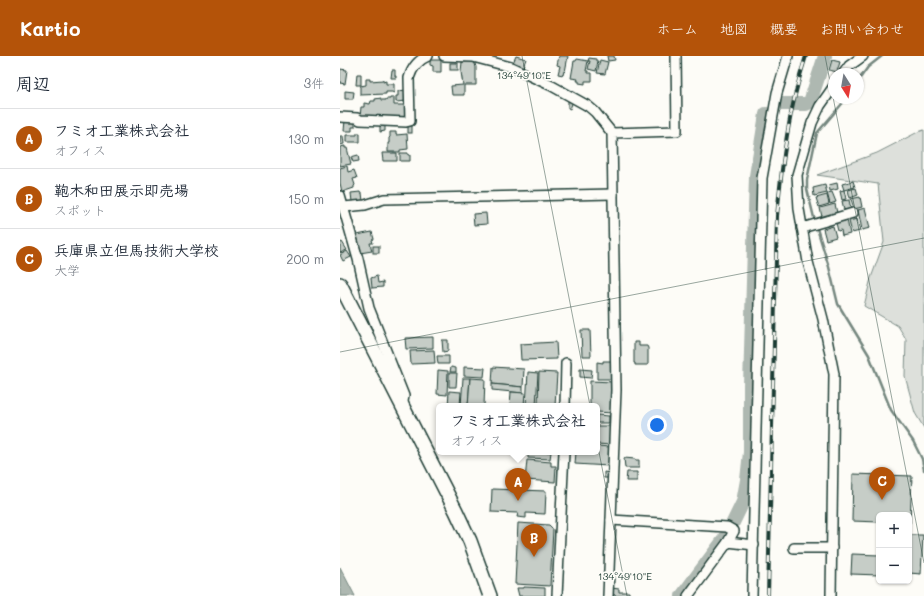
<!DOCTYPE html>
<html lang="ja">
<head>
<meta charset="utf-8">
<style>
  :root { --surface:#fff; --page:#f6f6f7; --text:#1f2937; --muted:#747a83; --line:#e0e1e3; --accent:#b45309 }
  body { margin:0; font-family:Mali,"Klee One",sans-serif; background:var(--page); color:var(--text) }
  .controls { position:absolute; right:12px; bottom:12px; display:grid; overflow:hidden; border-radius:6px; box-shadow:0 1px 3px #0004 }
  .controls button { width:36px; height:36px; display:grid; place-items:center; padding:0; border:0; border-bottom:1px solid var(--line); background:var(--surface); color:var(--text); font:20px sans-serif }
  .compass { position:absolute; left:488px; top:12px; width:36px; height:36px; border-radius:50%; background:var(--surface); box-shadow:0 1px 3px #0004; rotate:169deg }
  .you { position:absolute; left:317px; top:369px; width:14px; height:14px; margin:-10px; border:3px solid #fff; border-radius:50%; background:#1a73e8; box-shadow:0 0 0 6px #1a73e833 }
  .badge { display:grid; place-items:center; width:26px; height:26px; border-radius:50%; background:var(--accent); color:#fff; font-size:13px; font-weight:700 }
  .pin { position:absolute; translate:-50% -33px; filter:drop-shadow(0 1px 2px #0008) }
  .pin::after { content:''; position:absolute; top:21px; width:14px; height:12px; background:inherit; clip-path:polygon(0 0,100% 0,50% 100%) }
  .popup { position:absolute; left:96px; top:347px; width:164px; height:52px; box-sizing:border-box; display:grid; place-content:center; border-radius:6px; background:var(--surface); filter:drop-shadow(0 1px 3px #0005); font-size:13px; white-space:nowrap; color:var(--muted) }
  .popup b { font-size:15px; color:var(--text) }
  .popup::after { content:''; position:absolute; left:50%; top:100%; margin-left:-8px; border:8px solid transparent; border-top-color:var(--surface) }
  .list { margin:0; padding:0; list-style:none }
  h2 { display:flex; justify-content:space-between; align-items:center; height:52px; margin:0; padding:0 16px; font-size:17px }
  h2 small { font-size:13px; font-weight:400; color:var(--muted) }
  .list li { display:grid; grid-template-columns:26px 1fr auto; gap:12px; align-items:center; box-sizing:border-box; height:60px; padding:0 16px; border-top:1px solid var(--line) }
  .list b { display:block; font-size:15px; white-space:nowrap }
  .list p { margin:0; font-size:13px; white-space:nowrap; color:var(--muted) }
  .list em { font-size:13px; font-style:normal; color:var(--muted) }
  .map { position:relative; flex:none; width:584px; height:540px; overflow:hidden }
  header { display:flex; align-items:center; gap:24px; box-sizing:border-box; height:56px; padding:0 20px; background:var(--accent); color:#fff }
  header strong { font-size:19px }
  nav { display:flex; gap:22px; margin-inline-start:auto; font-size:14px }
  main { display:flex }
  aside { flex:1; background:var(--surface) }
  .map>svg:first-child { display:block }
  .green { fill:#dde0db; stroke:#7e8e88 }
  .water { fill:#aeb8b1; stroke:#75877f }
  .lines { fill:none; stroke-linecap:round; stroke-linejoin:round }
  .stream { stroke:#75877f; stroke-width:2.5 }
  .river { stroke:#aeb8b1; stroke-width:14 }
  .building { fill:#c6cdc7; stroke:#1f3d34 }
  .minor-casing { stroke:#1f3d34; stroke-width:12 }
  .highway-casing { stroke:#1f3d34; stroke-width:16 }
  .minor { stroke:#fdfcf7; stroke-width:9 }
  .highway { stroke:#fdfcf7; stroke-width:13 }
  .rail-casing { stroke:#1f3d34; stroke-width:4 }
  .rail { stroke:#fdfcf7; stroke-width:2.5; stroke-dasharray:8; stroke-linecap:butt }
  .ticks { fill:none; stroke:#1f3d34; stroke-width:1; stroke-opacity:0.45 }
  .ticks-label { font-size:10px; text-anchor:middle; fill:#1f3d34; stroke:#fdfcf7; stroke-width:3.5; stroke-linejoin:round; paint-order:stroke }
</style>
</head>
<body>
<header>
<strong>Kartio</strong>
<nav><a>ホーム</a><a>地図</a><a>概要</a><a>お問い合わせ</a></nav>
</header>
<main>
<aside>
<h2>周辺<small>3件</small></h2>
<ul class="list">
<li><span class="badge">A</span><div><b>フミオ工業株式会社</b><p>オフィス</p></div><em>130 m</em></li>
<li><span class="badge">B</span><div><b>鞄木和田展示即売場</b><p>スポット</p></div><em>150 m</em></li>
<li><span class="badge">C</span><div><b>兵庫県立但馬技術大学校</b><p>大学</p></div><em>200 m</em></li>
</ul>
</aside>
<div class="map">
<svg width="584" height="540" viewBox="0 0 584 540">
  <rect width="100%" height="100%" fill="#fdfcf7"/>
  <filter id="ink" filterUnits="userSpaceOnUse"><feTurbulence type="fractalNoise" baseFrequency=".025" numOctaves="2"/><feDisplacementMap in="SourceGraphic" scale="8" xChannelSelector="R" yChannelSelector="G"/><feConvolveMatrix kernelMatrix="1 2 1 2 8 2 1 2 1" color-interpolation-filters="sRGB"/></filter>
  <g filter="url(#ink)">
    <polygon class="green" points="584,74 584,372 575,357 565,320 566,283 558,270 524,250 531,222 544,186 538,128 477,119 537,97 578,76"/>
    <polygon class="water" points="0,511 15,540 0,540"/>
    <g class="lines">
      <g class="stream">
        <polyline points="518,25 528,11 542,0"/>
        <polyline points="507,42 477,77 467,124 467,133 475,166 489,211 498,248 529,299 551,354 573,385 582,403 584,414"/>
      </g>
      <g class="river">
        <polyline points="438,48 466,48 470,46 485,0"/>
        <polyline points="342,540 386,481 403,446 407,424 410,396 410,330 416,120 426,58"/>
      </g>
    </g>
    <g class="building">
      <polygon points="176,0 186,3 182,13 172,9"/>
      <polygon points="219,0 228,0 225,16 224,15 223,19 218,18 220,10 217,9"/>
      <polygon points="267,0 274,0 275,4 268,5"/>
      <polygon points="249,2 256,3 256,5 258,5 256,15 248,13 250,5 248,5"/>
      <polygon points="237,3 248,5 246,15 248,15 248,17 252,17 252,25 245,25 245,28 239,27 239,25 237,25 238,23 231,22 234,5 236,5"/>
      <polygon points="92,4 101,4 101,16 93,16 93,10 90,9 90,5"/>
      <polygon points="260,4 268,6 265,18 257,17"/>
      <polygon points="492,4 500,6 497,16 489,14"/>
      <polygon points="134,5 136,11 136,29 124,29 124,39 112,39 111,30 123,29 121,16 122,6"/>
      <rect x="110" y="7" width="8" height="7"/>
      <polygon points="0,13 7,14 5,28 0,27"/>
      <polygon points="52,14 55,14 55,20 56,20 56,22 51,22"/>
      <polygon points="17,18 21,18 21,29 16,29"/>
      <polygon points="26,23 30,23 30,25 43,24 43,26 46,25 46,28 54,28 54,37 52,36 46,36 46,38 20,39 20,30 26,29"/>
      <polygon points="66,34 67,45 56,46 56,40 58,40 58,35"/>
      <polygon points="5,35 14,36 13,43 5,43"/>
      <polygon points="41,42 41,44 46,44 46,43 50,43 50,42 54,42 54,49 67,49 67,60 64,60 64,62 20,61 21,51 24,51 24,47 30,48 31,45 35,45 35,43"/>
      <polygon points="228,43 233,45 230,53 228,52"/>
      <polygon points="5,64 15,64 15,71 12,71 12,75 4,75"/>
      <polygon points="45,68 45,75 40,76 40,69"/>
      <rect x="68" y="69" width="4" height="8"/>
      <polygon points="50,76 56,76 56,79 67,78 68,93 60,94 60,96 48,96 48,87 49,87 49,82 50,81"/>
      <polygon points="17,77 20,77 20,86 6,86 6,79 17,79"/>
      <polygon points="0,80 3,80 4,88 0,89"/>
      <polygon points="5,90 5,92 7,92 11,108 0,110 0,91"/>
      <polygon points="42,97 57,97 57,105 43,105"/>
      <polygon points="60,97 68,97 68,99 70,99 70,105 60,105"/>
      <polygon points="18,99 19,105 13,106 11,101"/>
      <polygon points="7,110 8,116 14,114 17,122 13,123 15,129 14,130 14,132 2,136 0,127 0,112"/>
      <polygon points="513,125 515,131 504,134 502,128"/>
      <polygon points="497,127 498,133 490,135 489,129"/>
      <polygon points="485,129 487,137 474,140 473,132"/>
      <polygon points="516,132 518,139 510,142 508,134"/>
      <polygon points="504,134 506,143 502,144 500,135"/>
      <polygon points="20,136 20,137 22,137 23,145 12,146 11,137"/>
      <polygon points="492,136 496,146 490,148 487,137"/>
      <polygon points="487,139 489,148 479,151 476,142"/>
      <polygon points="520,141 522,151 514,153 511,143"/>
      <polygon points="509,144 511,153 504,154 502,145"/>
      <polygon points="495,148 497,157 482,161 480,152"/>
      <polygon points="525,152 530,172 522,174 518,154"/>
      <polygon points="146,157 147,168 134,169 133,158"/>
      <polygon points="517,163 520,175 512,177 509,165"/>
      <polygon points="507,164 510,178 502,180 501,174 498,175 496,167"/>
      <polygon points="493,170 496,181 486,184 483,173"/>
      <polygon points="32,176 34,183 32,184 33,187 30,187 32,195 20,197 17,179"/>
      <polygon points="2,186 7,194 0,197 0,187"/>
      <rect x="33" y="190" width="6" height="7"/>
      <polygon points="7,195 11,201 3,205 0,199"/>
      <polygon points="37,220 38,227 43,226 43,231 32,232 31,222"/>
      <polygon points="241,274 250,274 251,300 242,300"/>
      <polygon points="93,281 93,292 66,293 65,282"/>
      <polygon points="102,284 108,284 108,295 103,296"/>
      <polygon points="216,286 217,303 181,304 180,288"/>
      <polygon points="294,286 299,286 299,290 307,290 308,292 308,309 295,309 295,307 294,307"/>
      <polygon points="94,294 95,307 71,308 70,295"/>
      <polygon points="97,300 109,300 109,308 98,308"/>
      <polygon points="263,305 274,305 273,323 257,323 257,306 263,307"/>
      <polygon points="111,311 116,312 116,316 110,316"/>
      <polygon points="124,311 145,312 144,321 124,320"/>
      <polygon points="153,311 184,313 183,331 152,328"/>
      <polygon points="240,313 252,314 251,322 240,321"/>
      <polygon points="98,314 108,315 107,339 97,338"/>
      <polygon points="188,316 198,317 196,350 186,350"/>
      <polygon points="199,316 217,317 215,350 198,350"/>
      <polygon points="109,317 117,317 116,331 109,331"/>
      <polygon points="123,322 130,322 128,350 121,350"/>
      <polygon points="130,322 145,323 144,350 128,350"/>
      <polygon points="250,325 273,326 272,357 257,356 257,350 250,350"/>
      <polygon points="152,328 183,331 183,337 152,334"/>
      <polygon points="109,335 121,336 120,350 108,350"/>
      <polygon points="171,336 185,337 184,350 170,350"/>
      <polygon points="257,359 269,360 269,367 257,367"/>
      <polygon points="257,370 271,370 271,389 257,388"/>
      <polygon points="257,390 270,391 269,410 235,408 236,396 257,396"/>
      <polygon points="188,396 211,396 210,403 188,402"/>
      <polygon points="284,402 295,403 295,404 299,404 299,412 285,412"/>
      <polygon points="187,404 211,406 211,410 216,410 215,426 185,424"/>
      <polygon points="264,416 269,417 269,422 264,422"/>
      <polygon points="287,416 297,416 297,425 286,425"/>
      <polygon points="513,418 572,420 570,467 569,459 539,459 539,466 512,465"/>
      <polygon points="152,433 206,435 205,458 186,457 186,462 177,461 178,457 151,456"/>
      <polygon points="178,467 209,469 213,473 210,530 175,528"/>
      <polygon points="569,479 583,479 581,518 569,517"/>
      <polygon points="512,498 539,499 539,519 511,518"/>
      <polygon points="184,531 205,532 205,540 179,540 177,532 184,532"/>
      <polygon points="272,532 279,533 279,536 289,536 289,540 275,540 275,539 272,538"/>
    </g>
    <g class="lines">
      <defs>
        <g id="minor">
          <polyline points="104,0 133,1 171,11 212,30 248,50 255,56 272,77"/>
          <polyline points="503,18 509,10 523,0"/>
          <path d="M0,61L17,62L20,64L66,66L70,65L69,22C72,12 78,4 88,0"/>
          <polyline points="0,140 18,203 29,252 64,340 62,350"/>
          <polyline points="4,151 25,149 44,143 273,138"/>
          <polyline points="462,172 513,157"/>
          <polyline points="225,350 226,307"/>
          <polyline points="271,464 387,471 394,475 388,486"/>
          <polyline points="454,492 492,492"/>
          <polyline points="217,540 224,396"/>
          <polyline points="268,540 276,334 272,77 337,75 336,0"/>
          <polyline points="348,540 388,486 414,489"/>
          <polyline points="412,540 422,122 437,37 448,0"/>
          <polyline points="491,540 494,318 483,263 468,206 459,153 457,119 472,67 480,50 494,30"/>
        </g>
        <polyline id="highway" points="0,228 116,455 130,485 150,540"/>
      </defs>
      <use href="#minor" class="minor-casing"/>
      <use href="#highway" class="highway-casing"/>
      <use href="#minor" class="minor"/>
      <use href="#highway" class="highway"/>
      <defs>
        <path id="rail" d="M428,540L437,160C442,106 449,52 466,0"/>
      </defs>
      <use href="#rail" class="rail-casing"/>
      <use href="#rail" class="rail"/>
    </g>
  </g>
  <path class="ticks" d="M182,0L287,540M485,0L584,507M0,296L584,182"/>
  <g class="ticks-label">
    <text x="184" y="23">134°49'10"E</text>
    <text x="285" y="524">134°49'10"E</text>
  </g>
</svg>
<div class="controls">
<button>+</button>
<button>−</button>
</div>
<svg class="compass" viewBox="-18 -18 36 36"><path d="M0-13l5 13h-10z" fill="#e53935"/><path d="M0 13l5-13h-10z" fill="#747a83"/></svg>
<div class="you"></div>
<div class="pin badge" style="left:178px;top:445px">A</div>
<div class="popup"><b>フミオ工業株式会社</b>オフィス</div>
<div class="pin badge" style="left:194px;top:501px">B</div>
<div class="pin badge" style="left:542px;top:444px">C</div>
</div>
</main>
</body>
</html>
